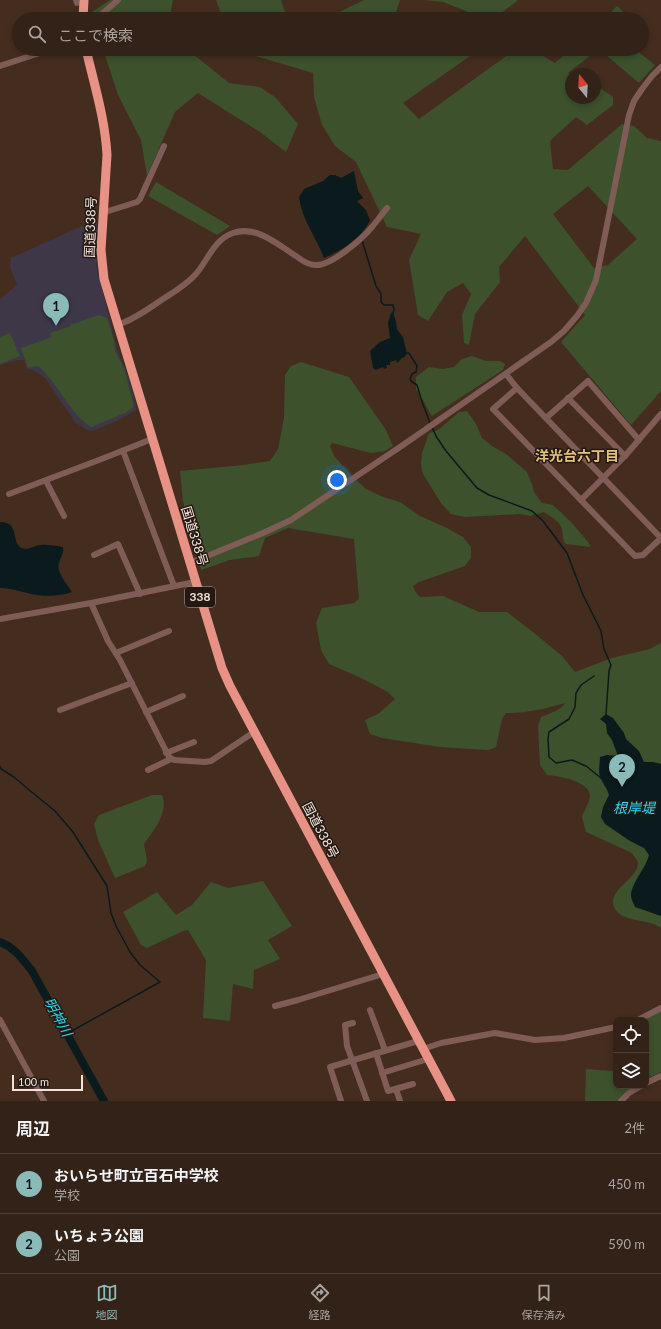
<!DOCTYPE html>
<html lang="ja">
<head>
<meta charset="utf-8">
<style>
  :root { --surface:#332217; --page:#3b2a20; --text:#f1f3f6; --muted:#a9a4a1; --line:#4e3f36; --accent:#8bbbb9 }
  body { margin:0; font-family:Lato,"Noto Sans JP",sans-serif; background:var(--page); color:var(--text) }
  .controls { position:absolute; right:12px; bottom:12px; display:grid; overflow:hidden; border-radius:8px; box-shadow:0 2px 6px #0003 }
  .controls button { width:36px; height:36px; display:grid; place-items:center; padding:0; border:0; border-bottom:1px solid var(--line); background:var(--surface); color:var(--text); font:20px sans-serif }
  .compass { position:absolute; left:565px; top:68px; width:36px; height:36px; border-radius:50%; background:var(--surface); box-shadow:0 2px 6px #0003; rotate:342deg }
  .scale { position:absolute; left:12px; bottom:10px; width:71px; box-sizing:border-box; padding-left:4px; border:2px solid #f2e3da; border-top:0; font-size:11px; line-height:14px; white-space:nowrap; color:#f2e3da; -webkit-text-stroke:3px #231812; paint-order:stroke }
  .you { position:absolute; left:337px; top:480px; width:14px; height:14px; margin:-10px; border:3px solid #fff; border-radius:50%; background:#1a73e8; box-shadow:0 0 0 6px #1a73e833 }
  .badge { display:grid; place-items:center; width:26px; height:26px; border-radius:50%; background:var(--accent); color:#111; font-size:13px; font-weight:700 }
  .pin { position:absolute; translate:-50% -33px; filter:drop-shadow(0 1px 2px #0008) }
  .pin::after { content:''; position:absolute; top:21px; width:14px; height:12px; background:inherit; clip-path:polygon(0 0,100% 0,50% 100%) }
  .list { margin:0; padding:0; list-style:none }
  h2 { display:flex; justify-content:space-between; align-items:center; height:52px; margin:0; padding:0 16px; font-size:17px }
  h2 small { font-size:13px; font-weight:400; color:var(--muted) }
  .list li { display:grid; grid-template-columns:26px 1fr auto; gap:12px; align-items:center; box-sizing:border-box; height:60px; padding:0 16px; border-top:1px solid var(--line) }
  .list b { display:block; font-size:15px; white-space:nowrap }
  .list p { margin:0; font-size:13px; white-space:nowrap; color:var(--muted) }
  .list em { font-size:13px; font-style:normal; color:var(--muted) }
  .icon { flex:none; width:22px; height:22px; fill:none; stroke:currentColor; stroke-width:2; stroke-linecap:round; stroke-linejoin:round }
  .map { position:relative; flex:none; width:661px; height:1101px; overflow:hidden }
  .search { position:absolute; background:var(--surface); box-shadow:0 2px 6px #0003; left:12px; right:12px; top:12px; height:44px; display:flex; align-items:center; gap:10px; box-sizing:border-box; padding:0 14px; border-radius:22px; color:var(--muted); font-size:15px }
  .sheet { height:172px; background:var(--surface) }
  nav { display:flex; justify-content:space-around; align-items:center; box-sizing:border-box; height:56px; border-top:1px solid var(--line); background:var(--surface); font-size:11px; color:var(--muted) }
  nav a { display:grid; justify-items:center; gap:2px }
  nav .on { color:var(--accent) }
  .map>svg:first-child { display:block }
  .education { fill:#3e3748 }
  .green { fill:#3d512c; fill-rule:evenodd }
  .water { fill:#0b1a1d }
  .lines { fill:none; stroke-linecap:round; stroke-linejoin:round }
  .stream { stroke:#0b1a1d; stroke-width:1.5 }
  .river { stroke:#0b1a1d; stroke-width:8 }
  .minor { stroke:#805c57; stroke-width:6 }
  .highway { stroke:#e79285; stroke-width:9 }
  .labels { text-anchor:middle; stroke-width:3; stroke-linejoin:round; paint-order:stroke }
  .shield { fill:#231812; stroke:#b4a69e; stroke-width:1 }
  .shield-label { font-size:12px; font-weight:bold; fill:#f2e3da }
  .street-label { font-size:13px; fill:#f2e3da; stroke:#231812 }
  .neighbourhood-label { font-size:14px; font-weight:bold; fill:#e6c078; stroke:#231812 }
  .water-label { font-size:14px; font-style:italic; fill:#23d9f3; stroke:#231812 }
</style>
</head>
<body>
<div class="map">
<svg width="661" height="1101" viewBox="0 0 661 1101">
  <rect width="100%" height="100%" fill="#442d1f"/>
  <polygon class="education" points="97,223 96,250 97,270 117,349 128,376 137,408 136,410 117,421 93,431 87,430 75,422 45,378 33,370 27,369 24,360 17,360 0,365 0,299 17,285 10,267 11,258 82,226"/>
  <g class="green">
    <polygon points="110,0 173,0 169,19 88,19 86,16"/>
    <polygon points="216,0 281,0 287,19 223,19"/>
    <polygon points="364,0 400,0 394,19 319,19 335,14"/>
    <polygon points="424,0 518,0 494,19 486,19 443,2"/>
    <polygon points="617,6 631,19 604,19"/>
    <polygon points="103,49 183,49 198,58 229,83 260,87 275,97 298,124 286,152 260,132 198,93 175,112 147,176 141,140 118,95"/>
    <path d="M242,49H448L470,56L403,103L419,119L516,49H532L555,63L571,49H599L568,73L571,75V98H595V87H599L613,97V105L587,125L576,117L550,141L553,169L568,170L622,124L634,126L647,138L661,141V391L631,425L561,342L585,315L525,236L499,267L500,282L475,314L469,345L464,343L462,315L471,294L463,283L447,292L428,321L418,315L409,260L421,234L387,227L356,162L335,146L322,125L314,97L313,73L246,53ZM588,186L637,239L608,265L594,268L553,214Z"/>
    <polygon points="599,49 635,49 655,65 639,83"/>
    <polygon points="156,182 230,226 217,235 148,196"/>
    <path d="M99,315L107,318L114,341L115,351L124,368L134,407L125,413L91,427C69,413 58,383 38,366L28,368L21,348L52,337L50,333L71,326L70,325Z"/>
    <polygon points="10,333 20,356 0,364 0,337"/>
    <path d="M472,356L486,361H500L505,364L503,370L432,416C426,407 423,398 416,389V377L429,367L443,369L454,367L462,359Z"/>
    <path d="M301,362L349,377L386,430L393,446L385,451L371,453L332,443L330,446L334,456L353,477L366,489L383,497L400,502L420,516L447,528L463,537L471,547V558L465,566L419,582L413,586L415,591L420,597L443,596L479,612H507L538,636L562,656L575,672L612,658L650,649L661,643V928C649,918 620,923 614,907C607,890 637,879 638,864C638,860 634,857 632,853L586,832L582,817C584,810 589,804 590,796C590,781 558,776 547,775L540,765L538,726L541,717C549,714 561,710 565,703C544,709 528,713 506,713L502,719L496,747L488,750L440,747L382,738L370,734L365,720L378,714L395,699L388,692L359,677L329,664L321,650L316,623L322,608L354,603L359,599L354,539L288,528L265,538L259,556L230,560L201,570L183,501L180,471L243,465L270,461L278,449L284,418L285,375L291,366Z"/>
    <path d="M467,411L476,424L482,438L492,446L506,454L527,472L532,484L534,492L542,503L553,505L571,522L589,543L590,547L566,544C562,539 563,535 562,529C560,521 550,516 544,512L530,516L520,514L465,517L451,514L441,503L423,474L421,464L422,453L429,433L438,430L459,412Z"/>
    <path d="M152,795H162C169,812 154,830 144,844L147,861L145,866L115,878L98,840L94,824L99,815Z"/>
    <polygon points="263,881 292,926 268,940 280,959 254,970 253,989 233,984 230,1021 203,1018 206,960 188,930 183,931 147,948 141,945 123,912 157,892 176,915 192,905 211,882 228,888"/>
    <polygon points="661,1011 661,1072 646,1079 646,1020 643,1020"/>
    <polygon points="586,1069 614,1071 616,1069 616,1086 634,1086 618,1101 585,1101"/>
  </g>
  <g class="water">
    <path d="M354,171L358,191L363,198L357,201L366,210L370,220C362,238 341,251 324,258C316,237 302,220 299,197L304,189L323,181L330,175H335L341,178Z"/>
    <polygon points="393,312 396,322 397,329 403,337 407,353 405,357 402,358 397,363 396,360 390,362 390,365 386,365 387,368 384,369 383,367 376,370 373,368 370,351 380,342 390,338 388,323 391,313"/>
    <path d="M0,522C21,522 10,543 22,548C29,551 34,545 41,545C47,544 56,546 63,547C64,554 61,556 59,563C56,572 67,584 72,592C65,595 45,597 37,595C24,593 13,588 0,588Z"/>
    <path d="M606,714L613,718L624,733L626,739L639,751L644,762H653L661,764V916L635,907C634,904 631,899 631,896C631,883 645,870 649,855L644,848L630,841L605,824L601,817L603,807L609,795C607,788 603,784 600,777C598,771 600,763 600,757L607,755L618,756L612,740L607,733L606,724L600,719Z"/>
  </g>
  <g class="lines">
    <g class="stream">
      <polyline points="362,240 376,286 381,294 381,302 384,305 393,305 394,310 393,313"/>
      <polyline points="406,353 409,353 417,366 416,372 412,374 410,379 412,382 417,385 421,399 430,423"/>
      <polyline points="432,427 436,436 446,451 477,488 489,495 532,511 543,521 567,553 583,595 601,631 604,649 611,665 609,671 606,714"/>
      <polyline points="594,676 581,685 576,693 575,707 569,719 549,732 548,739 549,757 556,763 572,760 586,766 601,778"/>
      <polyline points="0,766 1,769 14,777 28,789 55,811 73,832 107,886 111,913 116,926 130,952 140,965 160,982 68,1033"/>
    </g>
    <path class="river" d="M0,942C15,948 22,958 32,971L104,1101"/>
    <g class="minor">
      <polyline points="76,0 77,3"/>
      <polyline points="96,19 118,0"/>
      <polyline points="0,66 52,49"/>
      <polyline points="102,213 137,202 140,199 164,146"/>
      <path d="M118,325C134,319 147,310 160,301C172,293 185,286 195,275C208,261 213,240 233,233C256,225 277,244 296,256C301,260 308,265 315,265C330,267 362,239 372,227C377,221 382,214 387,208"/>
      <polyline points="506,374 517,388 661,538"/>
      <polyline points="517,388 493,409 635,556 643,555 661,538"/>
      <polyline points="568,398 625,456"/>
      <polyline points="546,418 588,381 639,440"/>
      <polyline points="123,451 174,586"/>
      <polyline points="46,481 64,516"/>
      <polyline points="9,494 99,460 152,439"/>
      <polyline points="581,500 625,456 661,414"/>
      <polyline points="94,555 118,544 140,594"/>
      <polyline points="190,563 263,533 291,520 403,445 551,342 564,331 577,316 586,303 596,280 629,115 634,101 642,89 652,76 661,67"/>
      <polyline points="91,603 108,641 120,660 169,757 174,760 205,762 211,761 254,732"/>
      <polyline points="0,619 91,603 195,582"/>
      <polyline points="116,653 169,631"/>
      <polyline points="60,710 132,683"/>
      <polyline points="146,712 183,696"/>
      <polyline points="166,753 194,742"/>
      <polyline points="148,770 171,759"/>
      <polyline points="275,1006 298,1000 383,974"/>
      <polyline points="370,1010 385,1050"/>
      <polyline points="0,1020 44,1101"/>
      <polyline points="638,1020 661,1008"/>
      <polyline points="353,1023 345,1025 347,1046 367,1101"/>
      <polyline points="423,1049 441,1043 495,1033 535,1040 564,1038 616,1027"/>
      <polyline points="376,1053 388,1091 413,1084"/>
      <polyline points="382,1073 428,1059"/>
      <polyline points="646,1083 661,1076"/>
      <polyline points="396,1089 400,1101"/>
      <polyline points="341,1101 330,1067 418,1041"/>
      <polyline points="621,1101 629,1093 641,1086"/>
    </g>
    <g class="highway">
      <polyline points="83,19 84,0"/>
      <path d="M86,49C94,84 105,118 107,155L101,250L104,279L222,668L230,686L451,1101"/>
    </g>
  </g>
  <g class="labels">
    <rect class="shield" x="185" y="587" width="30" height="20" rx="3"/>
    <g class="shield-label">
      <text x="200" y="601">338</text>
    </g>
    <g class="street-label">
      <text transform="translate(90 227) rotate(-88)" y="5">国道338号</text>
      <text transform="translate(195 536) rotate(73)" y="5">国道338号</text>
      <text transform="translate(321 830) rotate(62)" y="5">国道338号</text>
    </g>
    <g class="neighbourhood-label">
      <text x="577" y="461">洋光台六丁目</text>
    </g>
    <g class="water-label">
      <text x="634" y="813">根岸堤</text>
      <text transform="translate(58 1017) rotate(61)" y="5">明神川</text>
    </g>
  </g>
</svg>
<div class="controls">
<button><svg class="icon" aria-label="locate" viewBox="0 0 24 24"><circle cx="12" cy="12" r="6"/><path d="M12 2v4M12 18v4M2 12h4M18 12h4"/></svg></button>
<button><svg class="icon" aria-label="layers" viewBox="0 0 24 24"><path d="M12 4l9 5-9 5-9-5zM3 14l9 5 9-5"/></svg></button>
</div>
<svg class="compass" viewBox="-18 -18 36 36"><path d="M0-13l5 13h-10z" fill="#e53935"/><path d="M0 13l5-13h-10z" fill="#a9a4a1"/></svg>
<div class="scale">100 m</div>
<div class="you"></div>
<div class="pin badge" style="left:56px;top:326px">1</div>
<div class="pin badge" style="left:622px;top:787px">2</div>
<div class="search"><svg class="icon" aria-label="search" viewBox="0 0 24 24"><circle cx="10" cy="10" r="6"/><path d="M15 15l6 6"/></svg>ここで検索</div>
</div>
<section class="sheet">
<h2>周辺<small>2件</small></h2>
<ul class="list">
<li><span class="badge">1</span><div><b>おいらせ町立百石中学校</b><p>学校</p></div><em>450 m</em></li>
<li><span class="badge">2</span><div><b>いちょう公園</b><p>公園</p></div><em>590 m</em></li>
</ul>
</section>
<nav>
<a class="on"><svg class="icon" aria-label="map" viewBox="0 0 24 24"><path d="M3 6l6-2 6 2 6-2v14l-6 2-6-2-6 2zM9 4v14M15 6v14"/></svg>地図</a>
<a><svg class="icon" aria-label="directions" viewBox="0 0 24 24"><path d="M12 3l9 9-9 9-9-9zM9 14v-3h6M13 9l2 2-2 2"/></svg>経路</a>
<a><svg class="icon" aria-label="saved" viewBox="0 0 24 24"><path d="M7 4h10v16l-5-4-5 4z"/></svg>保存済み</a>
</nav>
</body>
</html>
